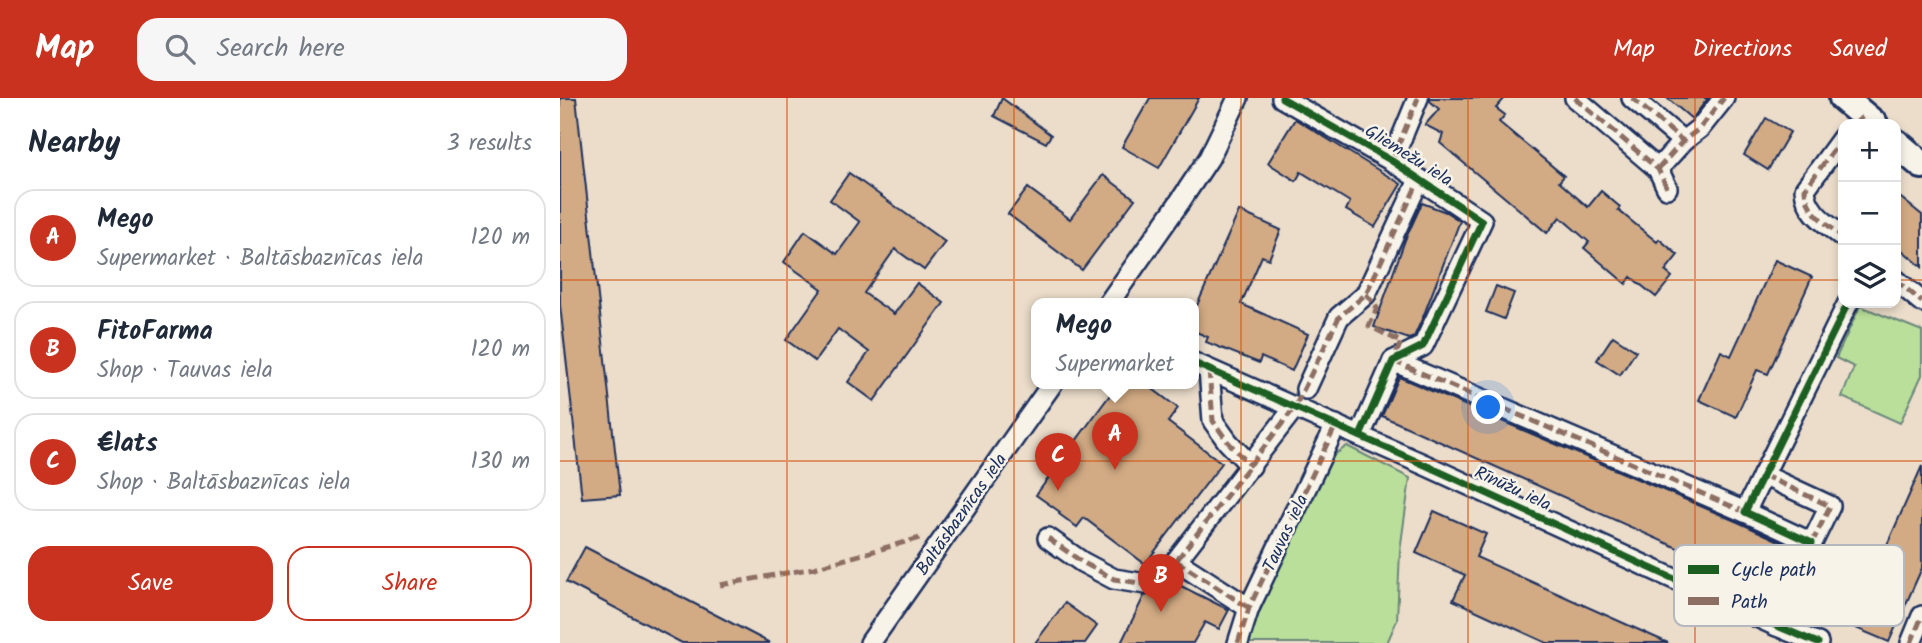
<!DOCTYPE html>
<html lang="en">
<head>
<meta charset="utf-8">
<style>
  :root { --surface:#fff; --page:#f6f6f7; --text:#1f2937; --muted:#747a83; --line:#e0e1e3; --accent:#c8321e }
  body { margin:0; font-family:Kalam,sans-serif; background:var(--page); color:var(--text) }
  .controls { position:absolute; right:21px; top:21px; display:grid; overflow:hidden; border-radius:14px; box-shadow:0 4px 10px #0003 }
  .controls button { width:63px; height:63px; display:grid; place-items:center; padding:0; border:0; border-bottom:2px solid var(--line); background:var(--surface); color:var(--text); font:35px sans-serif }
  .you { position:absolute; left:929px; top:310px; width:24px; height:24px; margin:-18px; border:5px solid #fff; border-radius:50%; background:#1a73e8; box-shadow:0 0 0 10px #1a73e833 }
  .badge { display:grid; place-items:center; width:46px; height:46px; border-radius:50%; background:var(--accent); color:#fff; font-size:23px; font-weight:700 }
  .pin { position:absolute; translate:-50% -58px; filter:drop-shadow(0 2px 4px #0008) }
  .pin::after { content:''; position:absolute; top:37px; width:24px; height:21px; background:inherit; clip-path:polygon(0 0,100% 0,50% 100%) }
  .popup { position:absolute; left:471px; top:200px; width:168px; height:91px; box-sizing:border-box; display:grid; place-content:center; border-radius:14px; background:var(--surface); filter:drop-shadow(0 2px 5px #0005); font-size:23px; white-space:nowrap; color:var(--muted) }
  .popup b { font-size:26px; color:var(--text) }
  .popup::after { content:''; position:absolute; left:50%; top:100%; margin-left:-14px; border:14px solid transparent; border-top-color:var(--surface) }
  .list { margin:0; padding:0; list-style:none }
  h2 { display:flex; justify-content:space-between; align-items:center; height:91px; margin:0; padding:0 28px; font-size:30px }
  h2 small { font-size:23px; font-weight:400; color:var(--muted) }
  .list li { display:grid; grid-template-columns:46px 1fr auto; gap:21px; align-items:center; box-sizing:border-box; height:98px; margin:0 14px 14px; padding:0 14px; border:2px solid var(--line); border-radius:21px }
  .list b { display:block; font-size:26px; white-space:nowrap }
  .list p { margin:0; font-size:23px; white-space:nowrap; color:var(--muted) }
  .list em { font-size:23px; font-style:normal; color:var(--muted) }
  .actions { display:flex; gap:14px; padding:21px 28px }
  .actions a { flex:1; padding:16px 0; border:2px solid var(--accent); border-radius:21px; text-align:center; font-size:24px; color:var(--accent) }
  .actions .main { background:var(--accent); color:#fff }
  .icon { flex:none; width:38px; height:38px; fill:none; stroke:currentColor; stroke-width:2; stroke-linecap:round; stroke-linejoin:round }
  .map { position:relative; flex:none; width:1362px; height:545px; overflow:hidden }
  header { display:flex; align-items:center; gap:42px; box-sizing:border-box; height:98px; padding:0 35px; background:var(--accent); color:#fff }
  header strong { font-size:33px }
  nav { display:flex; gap:38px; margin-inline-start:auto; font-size:24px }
  .search { width:490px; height:63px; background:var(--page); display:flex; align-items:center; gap:18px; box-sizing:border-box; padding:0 24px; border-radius:21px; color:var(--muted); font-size:26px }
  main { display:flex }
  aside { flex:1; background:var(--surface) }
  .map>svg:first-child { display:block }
  .green { fill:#badf9a; stroke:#6a877c; stroke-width:2 }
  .building { fill:#d2ab84; stroke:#1b2f5e; stroke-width:2 }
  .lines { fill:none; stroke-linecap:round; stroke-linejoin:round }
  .minor-casing { stroke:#1b2f5e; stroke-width:24 }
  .secondary-casing { stroke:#1b2f5e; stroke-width:32 }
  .minor { stroke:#f7f3e8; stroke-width:19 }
  .secondary { stroke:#f7f3e8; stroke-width:26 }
  .quiet { stroke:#8d6e63; stroke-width:5; stroke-dasharray:10 5; stroke-linecap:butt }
  .cycleway-casing { stroke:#f7f3e8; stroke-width:11 }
  .cycleway { stroke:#1b5e20; stroke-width:7 }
  .grid { fill:none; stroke:#d45514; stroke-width:2; stroke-opacity:0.55 }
  .labels { text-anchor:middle; stroke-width:5; stroke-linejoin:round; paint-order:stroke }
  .street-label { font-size:18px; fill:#1b2f5e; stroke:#f7f3e8 }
  .key { fill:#f7f3e8; stroke:#b5b8bf; stroke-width:2 }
  .key-label { font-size:19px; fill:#1b2f5e }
</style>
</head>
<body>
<header>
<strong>Map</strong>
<div class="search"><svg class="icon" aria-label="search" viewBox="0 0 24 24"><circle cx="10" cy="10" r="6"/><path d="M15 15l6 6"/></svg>Search here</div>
<nav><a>Map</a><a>Directions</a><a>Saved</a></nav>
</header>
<main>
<aside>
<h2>Nearby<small>3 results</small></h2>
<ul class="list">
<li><span class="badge">A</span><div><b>Mego</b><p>Supermarket · Baltāsbaznīcas iela</p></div><em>120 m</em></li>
<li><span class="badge">B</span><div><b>FitoFarma</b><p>Shop · Tauvas iela</p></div><em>120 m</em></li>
<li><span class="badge">C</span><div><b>€lats</b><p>Shop · Baltāsbaznīcas iela</p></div><em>130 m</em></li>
</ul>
<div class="actions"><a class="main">Save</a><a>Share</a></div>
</aside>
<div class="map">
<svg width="1362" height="545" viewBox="0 0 1362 545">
  <rect width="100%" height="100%" fill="#ecddca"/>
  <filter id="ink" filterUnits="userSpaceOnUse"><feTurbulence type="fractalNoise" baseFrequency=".0143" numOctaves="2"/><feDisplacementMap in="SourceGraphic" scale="14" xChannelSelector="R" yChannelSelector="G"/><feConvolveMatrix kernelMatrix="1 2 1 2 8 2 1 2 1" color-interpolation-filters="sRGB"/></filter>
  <g filter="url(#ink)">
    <g class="green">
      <polygon points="1300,208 1362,233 1362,277 1340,325 1282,299 1294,269 1276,260"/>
      <polygon points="787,348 850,380 840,453 837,522 827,545 686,545 763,365"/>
    </g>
    <g class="building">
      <polygon points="0,0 16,0 60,397 22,400 0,207"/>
      <polygon points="442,0 491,37 486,45 434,18"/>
      <polygon points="590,0 639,0 599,70 562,49"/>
      <polygon points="870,0 945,0 936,10 945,17 939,24 1004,78 999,84 1028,109 1041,93 1060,109 1058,112 1097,144 1099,141 1118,157 1105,173 1112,179 1096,199 1071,179 1066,186 1024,150 1029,144 1000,119 987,135 880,45 883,36 865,27 879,11 870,3"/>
      <polygon points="1107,0 1148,0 1132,21"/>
      <polygon points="1206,20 1230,34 1208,72 1184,57"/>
      <polygon points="735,21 841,86 815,129 786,112 790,104 741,74 736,83 708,65"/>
      <polygon points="289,75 385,144 364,172 335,151 304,195 334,216 357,185 384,205 314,303 288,284 309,254 278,231 255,263 226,242 262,191 224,164 245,133 277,156 300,124 270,102"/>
      <polygon points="543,77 575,101 522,172 448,116 468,90 510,121"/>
      <polygon points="1336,96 1362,117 1362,169 1336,147"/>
      <polygon points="862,105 886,114 900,123 863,219 854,239 849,241 814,229 845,142"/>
      <polygon points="679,113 721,132 709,161 702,158 681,206 748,236 732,273 701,259 699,265 646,244 648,239 634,233 634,214"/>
      <polygon points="1215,162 1252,179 1208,276 1197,272 1176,319 1139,302 1161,253 1171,258"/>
      <polygon points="936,188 954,195 944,221 926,214"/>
      <polygon points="1053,238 1076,253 1060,277 1037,262"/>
      <polygon points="839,279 1180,425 1232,449 1216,494 822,318"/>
      <polygon points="558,286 586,286 618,310 608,324 662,365 585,466 524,420 517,429 499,416 500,414 476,397"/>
      <polygon points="1362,368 1362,470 1329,544 1291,528"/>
      <polygon points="874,413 926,436 916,459 1108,545 987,545 893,502 905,477 856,455"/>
      <polygon points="25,449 210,545 122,545 6,484"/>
      <polygon points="615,485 669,512 659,531 645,524 633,545 561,545 584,498 593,496 603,488"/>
      <polygon points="505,505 537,528 525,545 475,545"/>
    </g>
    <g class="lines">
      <defs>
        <g id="minor">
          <polyline points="722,0 832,63 922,123 863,248 833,263 800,338"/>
          <polyline points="1015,0 1098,71 1107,90"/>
          <polyline points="1072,0 1123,43"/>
          <path d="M1283,39L1245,91C1246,114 1267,126 1283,139"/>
          <polyline points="832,63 858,0"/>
          <polyline points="1098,71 1123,43 1140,30 1164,0"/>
          <polyline points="1336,182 1362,204"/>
          <polyline points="548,206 619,105 649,60 678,0"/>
          <polyline points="833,263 1185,414"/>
          <polyline points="634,265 865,367 1217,528 1258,545"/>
          <polyline points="649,272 653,323 668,344 691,368"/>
          <polyline points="746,291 779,219 806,196 859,82"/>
          <polyline points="1203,377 1270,408 1252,445"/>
          <polyline points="488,440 522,464 554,481 586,486 616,463 735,309"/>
          <polyline points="616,463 689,510"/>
          <polyline points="1217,528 1252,445 1185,414 1288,205"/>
          <polyline points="310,545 492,286"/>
          <polyline points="678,545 689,510 776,327"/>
          <polyline points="1351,545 1362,518"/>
        </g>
        <g id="secondary">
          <polyline points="1283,0 1314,26"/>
          <polyline points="1336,45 1362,67"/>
        </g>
      </defs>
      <use href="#minor" class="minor-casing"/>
      <use href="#secondary" class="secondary-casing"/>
      <use href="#minor" class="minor"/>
      <use href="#secondary" class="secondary"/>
      <g class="quiet">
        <polyline points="1015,0 1098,71 1107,90"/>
        <polyline points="1072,0 1123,43"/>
        <polyline points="1295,26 1304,17"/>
        <path d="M1283,39L1245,91C1246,114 1267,126 1283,139"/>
        <polyline points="832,63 858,0"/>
        <polyline points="1098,71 1123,43 1140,30 1164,0"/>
        <polyline points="1336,182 1362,204"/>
        <polyline points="806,196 817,210 809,228 841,244 834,261"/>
        <polyline points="833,263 1185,414"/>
        <polyline points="649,272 653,323 668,344 691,368"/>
        <polyline points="1203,377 1270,408 1252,445"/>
        <polyline points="488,440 522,464 554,481 586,486 616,463 735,309 779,219 806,196 859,82"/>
        <polyline points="616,463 689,510"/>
        <polyline points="160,487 254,470 363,439"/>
        <polyline points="678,545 689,510 776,327"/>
        <polyline points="1351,545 1362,518"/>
      </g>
      <defs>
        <g id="cycleway">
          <polyline points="722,0 832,63 922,123 863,248 833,263 800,338"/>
          <polyline points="634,265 865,367 1217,528 1258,545"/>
          <polyline points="1217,528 1252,445 1185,414 1288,205"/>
        </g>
      </defs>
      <use href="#cycleway" class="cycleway-casing"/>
      <use href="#cycleway" class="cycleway"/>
    </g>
  </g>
  <path class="grid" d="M227,0V545M454,0V545M681,0V545M908,0V545M1135,0V545M0,182H1283M1336,182H1362M0,363H1362"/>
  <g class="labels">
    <g class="street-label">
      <text transform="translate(849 57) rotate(32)" y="6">Gliemežu iela</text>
      <text transform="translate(953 390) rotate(25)" y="6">Rīnūžu iela</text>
      <text transform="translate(401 416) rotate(-55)" y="6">Baltāsbaznīcas iela</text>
      <text transform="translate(725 435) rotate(-65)" y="6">Tauvas iela</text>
    </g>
  </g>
  <rect x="1114" y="447" width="230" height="81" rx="10" class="key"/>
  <rect x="1128" y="467" width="31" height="9" fill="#1b5e20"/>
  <rect x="1128" y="499" width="31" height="8" fill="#8d6e63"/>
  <g class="key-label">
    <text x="1171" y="478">Cycle path</text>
    <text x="1171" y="510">Path</text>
  </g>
</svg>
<div class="controls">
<button>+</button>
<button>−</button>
<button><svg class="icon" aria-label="layers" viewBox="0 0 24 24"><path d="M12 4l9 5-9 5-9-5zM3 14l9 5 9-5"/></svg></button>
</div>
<div class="you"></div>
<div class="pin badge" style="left:555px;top:372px">A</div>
<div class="popup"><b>Mego</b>Supermarket</div>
<div class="pin badge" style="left:601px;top:514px">B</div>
<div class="pin badge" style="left:498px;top:393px">C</div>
</div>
</main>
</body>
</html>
